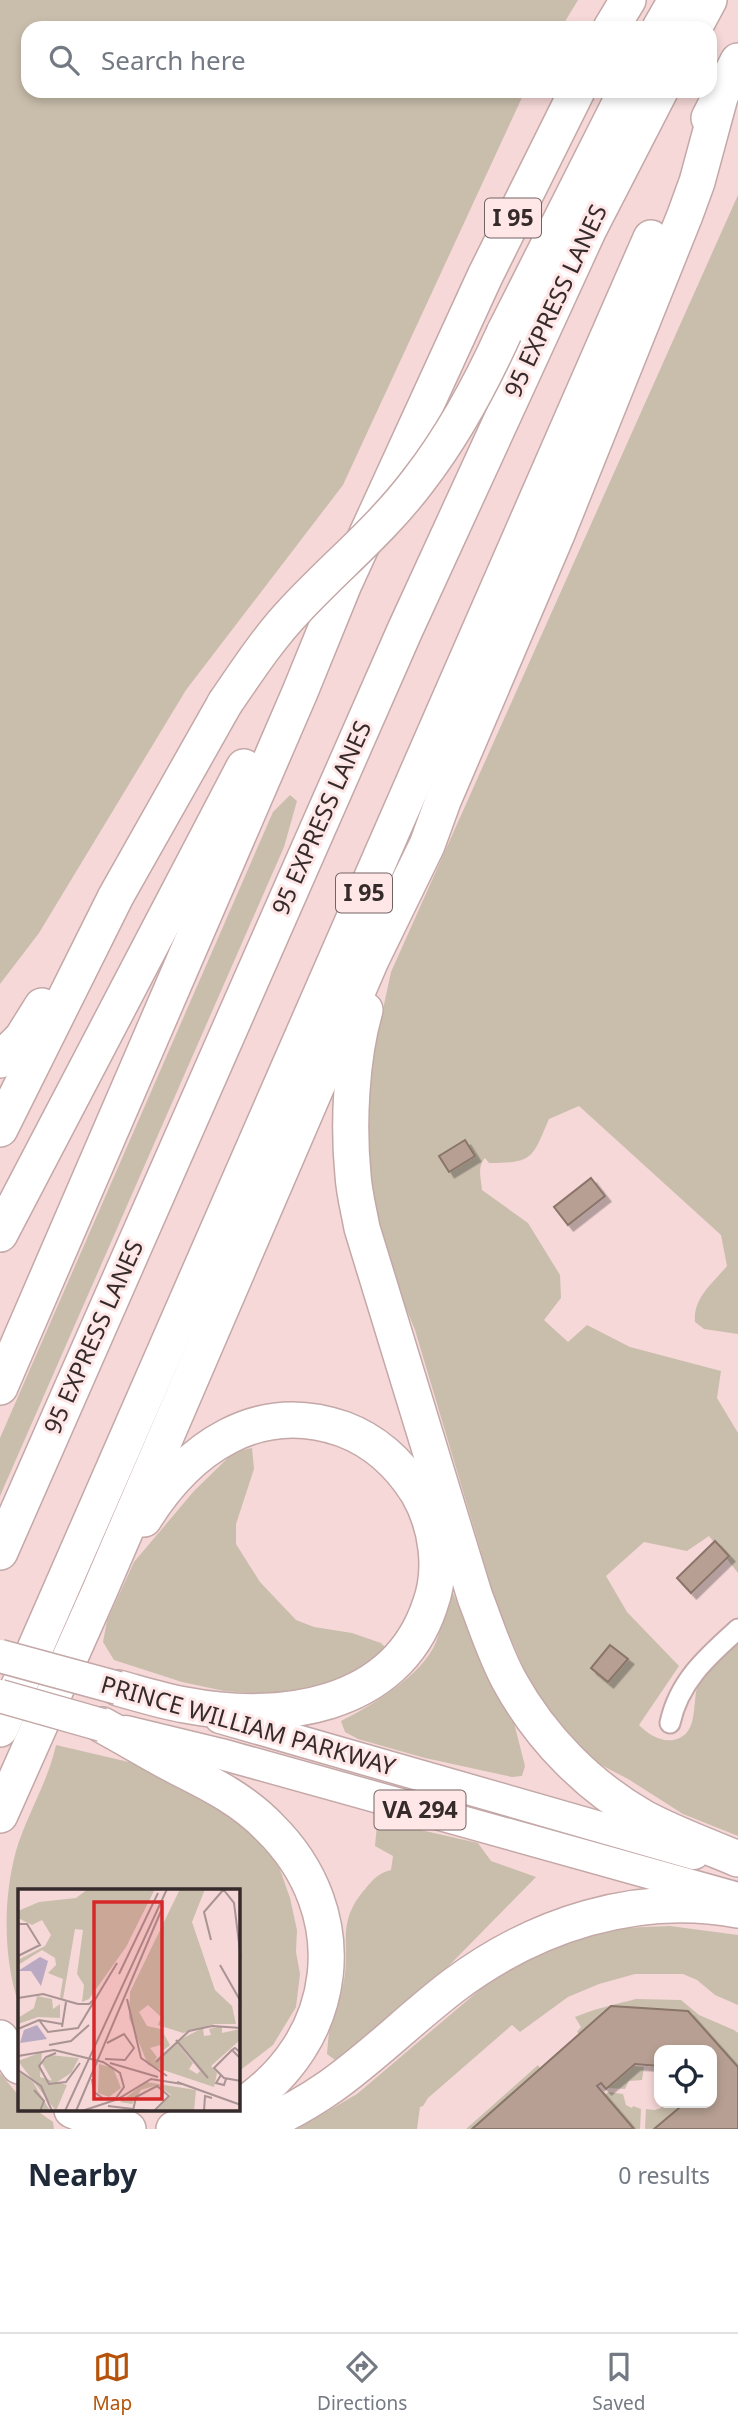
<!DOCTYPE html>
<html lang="en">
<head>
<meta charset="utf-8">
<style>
  :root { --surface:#fff; --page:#f2f2f3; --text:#1f2937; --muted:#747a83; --line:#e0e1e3; --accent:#b45309 }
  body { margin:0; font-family:"Noto Sans",sans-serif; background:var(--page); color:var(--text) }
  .controls { position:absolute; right:21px; bottom:21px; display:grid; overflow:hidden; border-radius:14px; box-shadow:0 4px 10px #0003 }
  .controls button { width:63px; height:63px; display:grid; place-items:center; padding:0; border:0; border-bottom:2px solid var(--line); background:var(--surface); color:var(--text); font:35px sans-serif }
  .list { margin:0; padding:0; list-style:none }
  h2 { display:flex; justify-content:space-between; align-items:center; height:91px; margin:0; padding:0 28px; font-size:30px }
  h2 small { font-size:23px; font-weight:400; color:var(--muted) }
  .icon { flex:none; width:38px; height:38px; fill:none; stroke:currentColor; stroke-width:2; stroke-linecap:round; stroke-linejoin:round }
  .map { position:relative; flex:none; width:738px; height:2129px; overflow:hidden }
  .search { position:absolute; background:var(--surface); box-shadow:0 4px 10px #0003; left:21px; right:21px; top:21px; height:77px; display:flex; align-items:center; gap:18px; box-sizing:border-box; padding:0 24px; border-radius:21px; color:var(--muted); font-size:26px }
  .sheet { height:203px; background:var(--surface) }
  nav { display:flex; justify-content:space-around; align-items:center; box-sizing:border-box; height:98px; border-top:2px solid var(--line); background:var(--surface); font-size:19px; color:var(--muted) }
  nav a { display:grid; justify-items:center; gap:4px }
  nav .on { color:var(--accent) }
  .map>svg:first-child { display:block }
  .green { fill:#c9beac }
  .building { fill:#b7a093; stroke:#8a7469; stroke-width:2; filter:url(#shadow) }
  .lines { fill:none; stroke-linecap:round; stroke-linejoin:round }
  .minor-casing { stroke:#c4a8a8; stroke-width:23 }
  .primary-casing { stroke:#c4a8a8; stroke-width:33 }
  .motorway-casing { stroke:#c4a8a8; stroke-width:38 }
  .minor { stroke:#fff; stroke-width:19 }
  .primary { stroke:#fff; stroke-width:30 }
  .motorway { stroke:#fff; stroke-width:35 }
  .trunk-bridge-casing { stroke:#c4a8a8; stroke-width:35; stroke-linecap:butt }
  .motorway-bridge-casing { stroke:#c4a8a8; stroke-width:38; stroke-linecap:butt }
  .trunk-bridge { stroke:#fff; stroke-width:32 }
  .motorway-bridge { stroke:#fff; stroke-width:35 }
  .labels { text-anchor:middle; stroke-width:6; stroke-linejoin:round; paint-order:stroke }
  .shield { fill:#ffe7e7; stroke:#726363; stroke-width:2 }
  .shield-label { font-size:23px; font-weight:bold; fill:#362b2b }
  .street-label { font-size:24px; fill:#362b2b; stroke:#ffe7e7 }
  .inset-road { fill:none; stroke:#a99393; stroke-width:2 }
  .view { fill:#d62828; fill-opacity:0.15; stroke:#d62828; stroke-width:3.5 }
  .inset-edge { fill:none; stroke:#362b2b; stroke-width:3.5 }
</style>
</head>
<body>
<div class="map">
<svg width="738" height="2129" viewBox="0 0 738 2129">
  <defs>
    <filter id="shadow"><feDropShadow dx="5.5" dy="5.5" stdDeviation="0" flood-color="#0004"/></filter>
  </defs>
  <rect width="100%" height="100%" fill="#f6d8d8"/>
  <g class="green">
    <polygon points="0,0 578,0 561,28 28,28 28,91 525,91 343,485 186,690 39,933 0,984"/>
    <path d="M738,195V1334L704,1329L695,1322C693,1298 712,1284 727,1266L721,1235L579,1106L549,1119C532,1158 534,1163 489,1163L485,1158C477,1166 481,1179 482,1190L528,1223L560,1275L561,1298L544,1320L568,1342L587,1325L630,1347L721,1371L717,1398L738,1433V1573L709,1536L687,1551L644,1542L606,1576L627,1612L679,1666L639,1725C648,1734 660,1742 673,1740C703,1735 689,1695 701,1678C711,1665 726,1654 738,1643V1836L683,1814L628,1779L584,1756L534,1692L498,1609L415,1330L381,1248L371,1191L361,1112L391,972Z"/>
    <polygon points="290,795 297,801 284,847 0,1496 0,1438 273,812"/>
    <polygon points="252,1448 254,1469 236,1524 236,1544 260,1582 296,1620 314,1627 352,1633 381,1643 387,1649 348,1681 274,1695 224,1691 182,1682 114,1660 103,1642 107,1621 134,1562 194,1491 234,1452"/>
    <path d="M452,1591L471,1634L511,1711L525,1766L522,1776L512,1777L425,1758L358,1739L345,1732L341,1721C371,1706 423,1675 436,1642C442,1626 446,1608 452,1591Z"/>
    <path d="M56,1745L146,1766L238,1816L277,1861L290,1898L297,1930L296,1952L300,1974L296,2007L273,2045L238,2072V1891H19V2005C3,1958 3,1899 16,1851C27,1814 48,1782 56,1745Z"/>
    <path d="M394,1824L478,1843L491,1861L536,1877L423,1992L335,2060L327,2054C328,2041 329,2028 332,2016C334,2005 341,1996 343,1985C352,1945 334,1924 366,1888C374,1878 379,1873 391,1870L393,1856L375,1846L377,1825Z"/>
    <polygon points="670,1926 738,1935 738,2005 715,1995 697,1980 683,1974 635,1974 599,1984 568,1997 520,2032 512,2025 428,2098 423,2106 420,2107 417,2129 297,2129 357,2094 503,1970 560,1945 620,1928"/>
    <path d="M636,1999L681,2000L699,2015L734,2030L738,2033V2067L688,2011L611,2006L579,2034L577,2032L581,2027L575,2017C594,2009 616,2004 636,1999Z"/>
    <polygon points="538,2065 540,2068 472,2129 466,2129"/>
    <polygon points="633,2066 644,2067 642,2080 629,2081 625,2089 608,2088"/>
    <polygon points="0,2073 19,2096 19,2110 36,2110 53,2122 54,2129 0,2129"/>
    <polygon points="608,2092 623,2094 626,2105 632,2108 633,2106 641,2109 640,2129 634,2129 605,2095"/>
    <polygon points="663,2103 681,2103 682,2105 654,2129 645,2129 646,2109 655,2110 661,2108"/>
  </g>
  <g class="building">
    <polygon points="465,1140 475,1156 449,1172 439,1156"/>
    <polygon points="591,1178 605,1196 568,1225 554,1207"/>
    <polygon points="715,1541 729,1556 691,1593 677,1578"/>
    <polygon points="610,1645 628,1659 608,1682 591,1668"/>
    <polygon points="611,2006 688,2011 738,2067 738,2129 654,2129 685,2103 712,2103 712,2050 659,2050 659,2066 635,2064 606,2089 601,2083 597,2086 634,2129 472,2129"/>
  </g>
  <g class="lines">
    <defs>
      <path id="minor" d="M670,1723C679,1681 708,1656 738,1629"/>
      <g id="primary">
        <polyline points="220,1718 694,1854"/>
        <polyline points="126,1731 221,1754 738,1898"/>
      </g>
      <g id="motorway">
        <polyline points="611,28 628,0"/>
        <polyline points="660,28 676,0"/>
        <polyline points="694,28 709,0"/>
        <polyline points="709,118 738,61"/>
        <polyline points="504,333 626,91"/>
        <path d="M365,1010C351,1058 348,1125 353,1175C354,1193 359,1211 362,1228L475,1597C486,1625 495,1655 510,1682C541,1738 588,1786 644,1818C674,1834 707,1846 738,1859"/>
        <polyline points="0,1060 22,1038 42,1006"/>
        <polyline points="0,1129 116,896 225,703"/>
        <polyline points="0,1234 244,767"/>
        <polyline points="0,1387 300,692 344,584 485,276 577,91"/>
        <polyline points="0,1552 405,630 589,229 660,91"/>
        <path d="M118,1688C140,1694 162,1701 185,1705C278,1723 396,1709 430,1605C443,1570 437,1526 418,1493C400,1464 375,1441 343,1429C258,1399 188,1448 144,1519"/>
        <path d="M102,1725C128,1739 154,1755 181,1769C213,1785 244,1801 269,1827C357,1913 341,2043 238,2108"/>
        <polyline points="0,1729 651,238"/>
        <polyline points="0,1815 100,1590 371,960 427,845 443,801 557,534 685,215 697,182 720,97"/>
        <polyline points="0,2038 19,2066"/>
        <polyline points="72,2110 108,2125 128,2129"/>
        <polyline points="174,2129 219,2118 236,2110"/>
        <path d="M250,2129C336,2098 384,2039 453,1986C534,1925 637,1891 738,1910"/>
      </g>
    </defs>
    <use href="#minor" class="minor-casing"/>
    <use href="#primary" class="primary-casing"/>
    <use href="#motorway" class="motorway-casing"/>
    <use href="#minor" class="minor"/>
    <use href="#primary" class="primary"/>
    <use href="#motorway" class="motorway"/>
    <defs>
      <g id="trunk-bridge">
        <polyline points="0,1656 118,1688"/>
        <polyline points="0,1696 102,1725"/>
      </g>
      <path id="motorway-bridge" d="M225,703C247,671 269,637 296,609C336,566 382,529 418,481C453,436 480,386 504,333"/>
    </defs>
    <use href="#trunk-bridge" class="trunk-bridge-casing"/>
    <use href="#motorway-bridge" class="motorway-bridge-casing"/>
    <use href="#trunk-bridge" class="trunk-bridge"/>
    <use href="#motorway-bridge" class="motorway-bridge"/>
  </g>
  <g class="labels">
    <g class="shield">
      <rect x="485" y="198.5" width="56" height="39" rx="5"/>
      <rect x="336" y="873.5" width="56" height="39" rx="5"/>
      <rect x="374.5" y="1790.5" width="91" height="39" rx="5"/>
    </g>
    <g class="shield-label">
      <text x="513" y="226">I 95</text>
      <text x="364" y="901">I 95</text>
      <text x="420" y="1818">VA 294</text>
    </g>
    <g class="street-label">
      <text transform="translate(556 301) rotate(-65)" y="8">95 EXPRESS LANES</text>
      <text transform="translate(322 818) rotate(-66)" y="8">95 EXPRESS LANES</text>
      <text transform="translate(94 1337) rotate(-66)" y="8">95 EXPRESS LANES</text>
      <text transform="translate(248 1726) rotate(16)" y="8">PRINCE WILLIAM PARKWAY</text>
    </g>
  </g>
  <g transform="translate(18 1889)">
    <rect width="222" height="222" fill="#f6d8d8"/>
    <path d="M70,0H137L108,58L71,110L64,113L66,96L59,85L65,41L57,40L45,110L42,108L45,90L30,84L38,76L37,69L24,61L0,76V71L27,57L33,46L24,31L14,36L0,29V22L21,13L58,9ZM162,0H187L174,33L197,101L214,117L218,135H197L165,144L140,136L143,128L130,116L121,123L129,137L143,140L152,156L146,161L142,156L132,159L139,168L135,173L158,153L175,174L171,180L179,185L182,182L159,152L185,139L186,147L193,146L191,140L204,137V144L222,140V151L193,177L199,184L196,198L130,176L111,129L112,103ZM19,107L34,110L35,120L42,115V129L20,128L0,135V129L16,119ZM24,163L22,188L49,196L38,222L0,172ZM32,166L61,169L53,184L36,195L24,174ZM81,175L95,179L103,199L91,208L80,204ZM0,182L15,193L32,222H0ZM128,193L178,201L176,222H138L153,206L139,196L123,201L114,215L102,213Z" fill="#c9beac"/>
    <path d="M22,68L30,72L23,97L13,82H0ZM19,136L29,150L2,154L6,141Z" fill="#b9a9c2"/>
    <path class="inset-road" d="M205,0L216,14L223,70M0,35H9L22,56L0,67M193,51L186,23L206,0M202,76L223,113M101,85L140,4M0,109L25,105L60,115M109,110L123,169L149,187M60,115H71L79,108M21,131L30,143L60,139L99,74M44,138L48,113M0,140L21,131L44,135M158,151L190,189M31,156L53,152L71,136M214,161L196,179L206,189L223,192M38,164L28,168L21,177L31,195L48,193L62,174M223,164L217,159L214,161L223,170M0,167L36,161L85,173L102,184L106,198L98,209L86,210L76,203L74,190M87,170L107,171L116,159L106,145L89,154M138,173L171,142L194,137L223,139M92,174L140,188M0,181L23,197L34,222M203,186L198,194L206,196L208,190M159,193L223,216M16,201L26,212L22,222M90,217L132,222M47,222L149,0M58,222L143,22M64,222L100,210L133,190L164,195M115,222L118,208L139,197L151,207L136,222M186,222L187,207L194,209"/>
    <path class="view" d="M76,13H144V210H76Z"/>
    <rect width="222" height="222" class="inset-edge"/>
  </g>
</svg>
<div class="controls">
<button><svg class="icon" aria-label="locate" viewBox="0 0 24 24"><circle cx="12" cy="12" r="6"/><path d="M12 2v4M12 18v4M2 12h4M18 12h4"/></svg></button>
</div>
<div class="search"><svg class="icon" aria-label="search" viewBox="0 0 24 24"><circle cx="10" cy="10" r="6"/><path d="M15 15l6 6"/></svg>Search here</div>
</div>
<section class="sheet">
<h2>Nearby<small>0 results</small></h2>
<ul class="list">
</ul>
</section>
<nav>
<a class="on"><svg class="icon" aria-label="map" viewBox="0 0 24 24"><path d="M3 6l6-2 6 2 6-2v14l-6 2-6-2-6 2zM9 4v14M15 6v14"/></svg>Map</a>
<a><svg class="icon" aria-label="directions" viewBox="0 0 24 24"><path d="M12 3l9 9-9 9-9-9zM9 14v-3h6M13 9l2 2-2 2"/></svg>Directions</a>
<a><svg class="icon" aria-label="saved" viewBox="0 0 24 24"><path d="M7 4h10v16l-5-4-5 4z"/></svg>Saved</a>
</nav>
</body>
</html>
